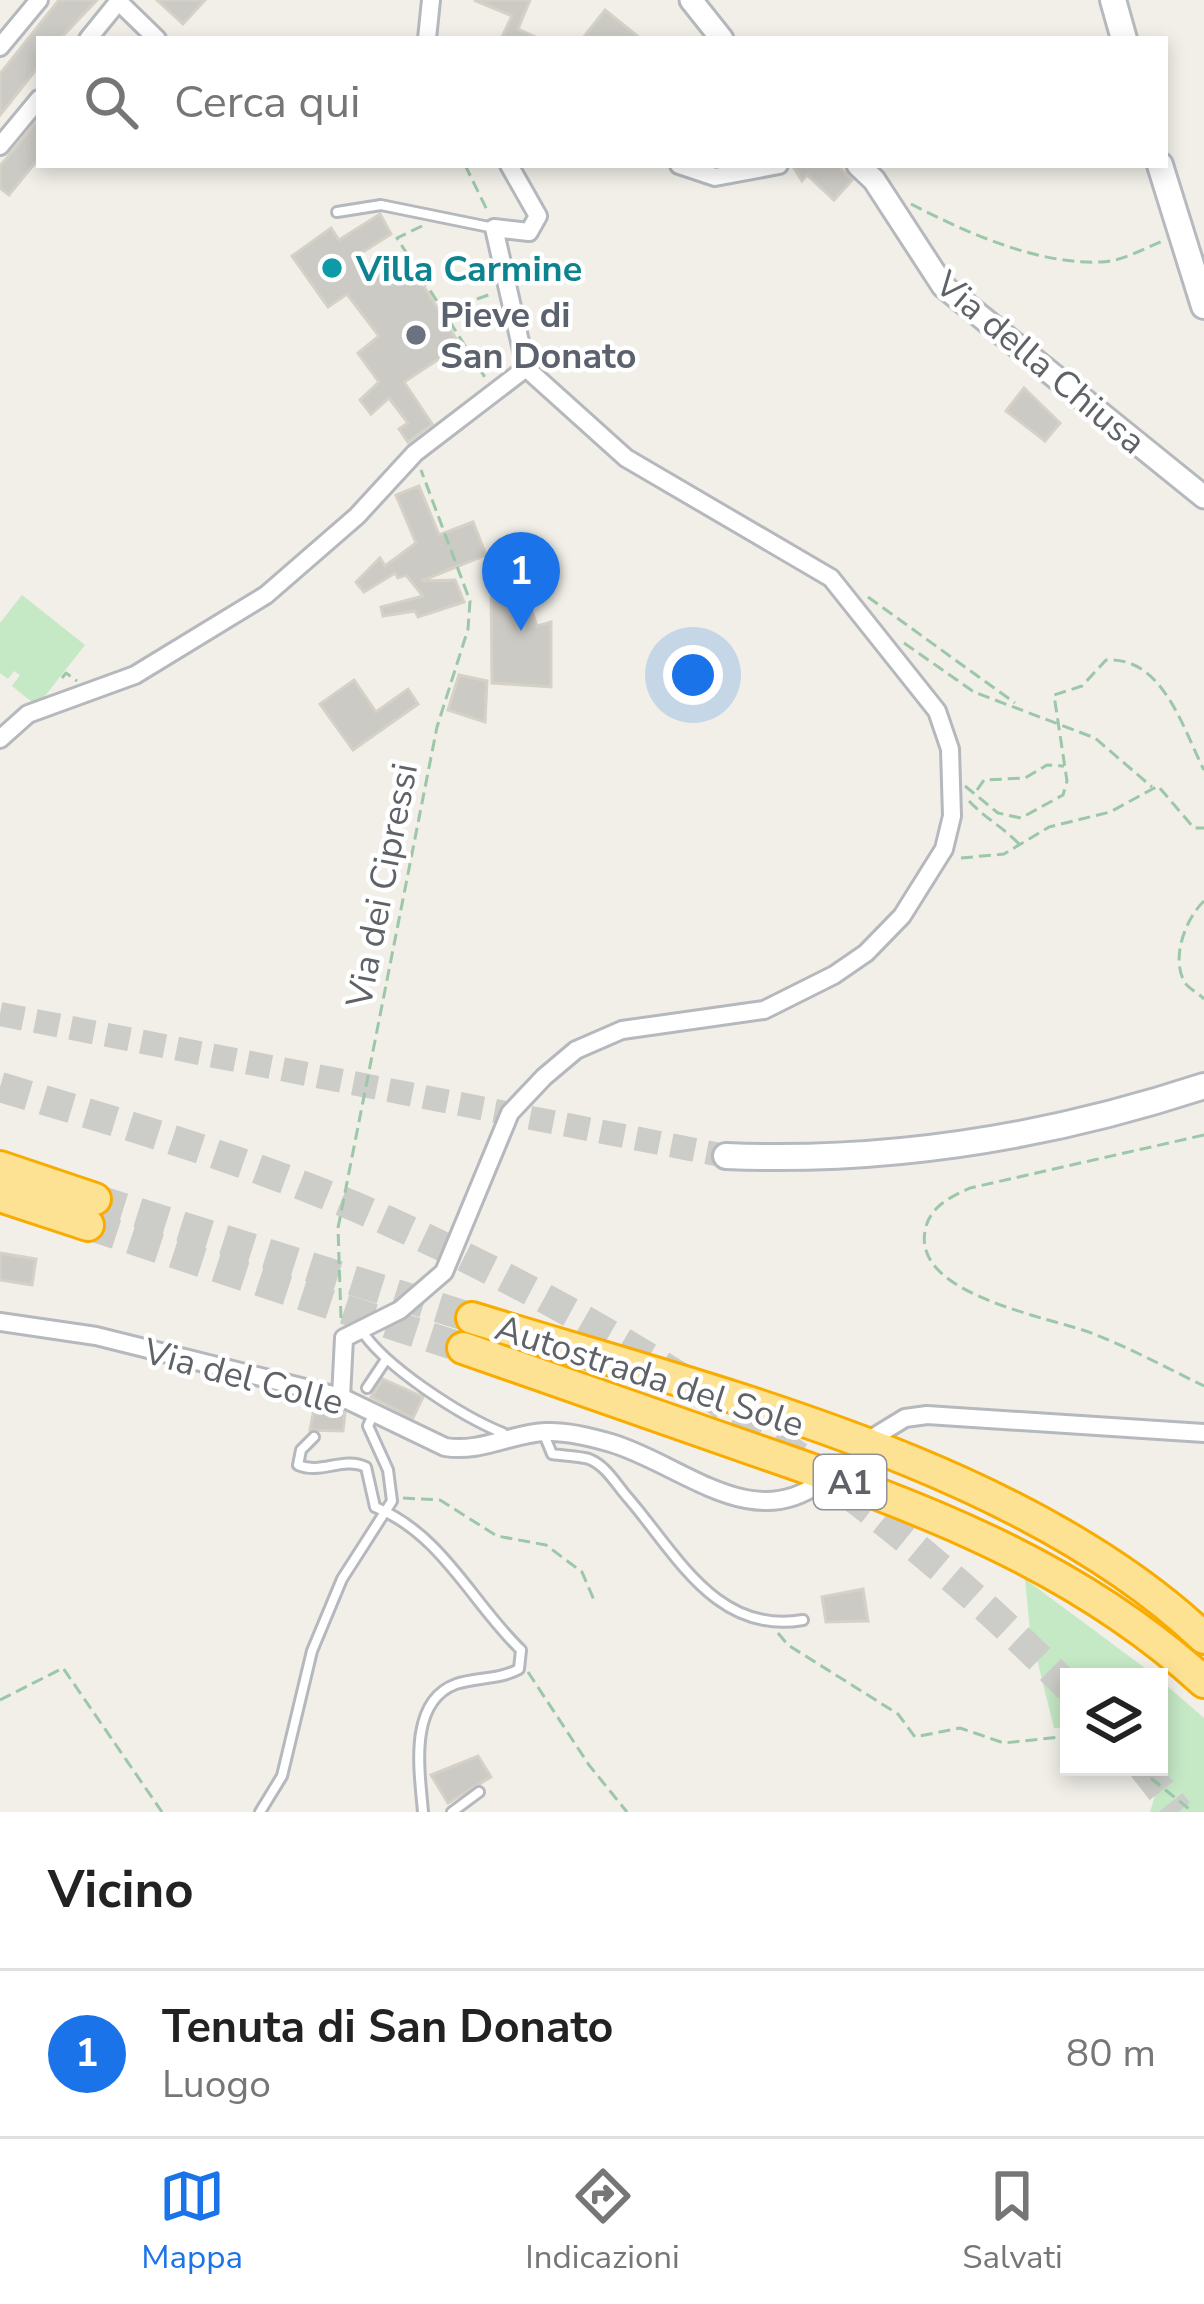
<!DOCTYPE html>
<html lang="it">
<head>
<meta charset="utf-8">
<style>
  :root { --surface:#fff; --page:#f6f6f6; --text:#222; --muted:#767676; --line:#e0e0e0; --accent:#1a73e8 }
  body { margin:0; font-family:"Nunito Sans",sans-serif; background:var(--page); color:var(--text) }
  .controls { position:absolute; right:36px; bottom:36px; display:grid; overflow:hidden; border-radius:0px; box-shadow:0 6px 18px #0003 }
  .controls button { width:108px; height:108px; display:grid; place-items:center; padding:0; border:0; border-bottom:3px solid var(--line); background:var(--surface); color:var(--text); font:60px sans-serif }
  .you { position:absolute; left:693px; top:675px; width:42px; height:42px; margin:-30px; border:9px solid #fff; border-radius:50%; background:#1a73e8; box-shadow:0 0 0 18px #1a73e833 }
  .badge { display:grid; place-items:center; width:78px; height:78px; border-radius:50%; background:var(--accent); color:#fff; font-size:39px; font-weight:700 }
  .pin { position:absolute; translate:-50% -99px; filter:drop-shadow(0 3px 6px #0008) }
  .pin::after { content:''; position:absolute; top:63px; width:42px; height:36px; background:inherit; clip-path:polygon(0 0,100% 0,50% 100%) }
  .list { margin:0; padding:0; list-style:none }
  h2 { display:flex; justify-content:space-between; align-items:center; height:156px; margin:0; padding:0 48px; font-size:51px }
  h2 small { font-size:39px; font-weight:400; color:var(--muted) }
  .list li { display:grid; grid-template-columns:78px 1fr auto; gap:36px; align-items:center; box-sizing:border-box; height:168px; padding:0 48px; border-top:3px solid var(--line) }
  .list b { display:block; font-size:45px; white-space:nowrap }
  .list p { margin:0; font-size:39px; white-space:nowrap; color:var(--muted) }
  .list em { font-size:39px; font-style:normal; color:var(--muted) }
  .icon { flex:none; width:66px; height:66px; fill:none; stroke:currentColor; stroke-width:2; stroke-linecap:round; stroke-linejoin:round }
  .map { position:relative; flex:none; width:1204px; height:1812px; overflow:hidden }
  .search { position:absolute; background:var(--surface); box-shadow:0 6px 18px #0003; left:36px; right:36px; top:36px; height:132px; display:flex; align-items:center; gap:30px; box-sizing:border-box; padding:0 42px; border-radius:0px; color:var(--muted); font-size:45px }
  .sheet { height:324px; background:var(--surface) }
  nav { display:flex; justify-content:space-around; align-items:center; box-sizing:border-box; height:168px; border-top:3px solid var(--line); background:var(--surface); font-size:33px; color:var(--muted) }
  nav a { display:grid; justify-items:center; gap:6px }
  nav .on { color:var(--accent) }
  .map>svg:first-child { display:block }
  .green { fill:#c5e8c5 }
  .building { fill:#cccac5; stroke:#d6d1c6; stroke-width:3 }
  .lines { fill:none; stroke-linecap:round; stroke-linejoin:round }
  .minor-tunnel { stroke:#ccccc8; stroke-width:16; stroke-dasharray:16 8; stroke-linecap:butt }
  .secondary-tunnel { stroke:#ccccc8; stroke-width:24; stroke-dasharray:24 12; stroke-linecap:butt }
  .motorway-tunnel { stroke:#ccccc8; stroke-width:30; stroke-dasharray:30 15; stroke-linecap:butt }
  .service-casing { stroke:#b5b8bc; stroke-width:14 }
  .minor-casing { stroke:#b5b8bc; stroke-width:22 }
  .tertiary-casing { stroke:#b5b8bc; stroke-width:27 }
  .secondary-casing { stroke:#b6babf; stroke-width:30 }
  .motorway-casing { stroke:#f9ab00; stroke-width:36 }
  .path { stroke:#9cc7a9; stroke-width:3; stroke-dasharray:12 6; stroke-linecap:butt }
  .service { stroke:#fff; stroke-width:8 }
  .minor { stroke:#fff; stroke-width:16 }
  .tertiary { stroke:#fff; stroke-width:21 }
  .secondary { stroke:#fff; stroke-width:24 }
  .motorway { stroke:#fde293; stroke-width:30 }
  .culture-dot { fill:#0f9aa8; stroke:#fff; stroke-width:4.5 }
  .worship-dot { fill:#6b7280; stroke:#fff; stroke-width:4.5 }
  .labels { text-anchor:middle; stroke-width:9; stroke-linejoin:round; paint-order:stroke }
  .shield { fill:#fff; stroke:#8f9295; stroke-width:3 }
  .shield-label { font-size:33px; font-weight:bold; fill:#5f6368 }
  .culture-label { font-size:36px; font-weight:bold; fill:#0d838f; stroke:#fff; text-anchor:start }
  .worship-label { font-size:36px; font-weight:bold; fill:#5b616d; stroke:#fff; text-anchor:start }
  .street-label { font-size:36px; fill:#5f6368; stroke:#fff }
</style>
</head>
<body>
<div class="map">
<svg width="1204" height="1812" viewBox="0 0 1204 1812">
  <rect width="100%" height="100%" fill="#f1efe8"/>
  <g class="green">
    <polygon points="22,595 85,645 37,706 12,686 20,675 14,671 8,679 0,673 0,623"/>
    <polygon points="1025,1579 1157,1677 1069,1677 1069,1728 1054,1728 1030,1631"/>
    <polygon points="1159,1679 1204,1718 1204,1812 1150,1812 1157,1789 1152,1767 1159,1767"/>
  </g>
  <g class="building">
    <polygon points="59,0 97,0 60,39 39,39 39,66 0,115 0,74"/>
    <polygon points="157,0 205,0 183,24"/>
    <polygon points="474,0 530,0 518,29 540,39 501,39 512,16"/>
    <polygon points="605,10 641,39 582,39"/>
    <polygon points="39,119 39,158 9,195 0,188 0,166"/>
    <polygon points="792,165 837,165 852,180 834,200 807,175 802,181"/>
    <polygon points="380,214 391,234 355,257 369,278 404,254 460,345 404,382 432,424 408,442 399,429 408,423 389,398 371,414 360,400 379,382 358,353 379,336 347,294 328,307 292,256 331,228 339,240"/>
    <polygon points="1024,388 1060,423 1045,441 1006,411"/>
    <polygon points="419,486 439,535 473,522 486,555 421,581 455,580 464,602 418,617 415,611 383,616 381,607 423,596 406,575 398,578 395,573 364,592 356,582 380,558 385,566 416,543 396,495"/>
    <polygon points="520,578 537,626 551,622 551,687 492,683 491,579"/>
    <polygon points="459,675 487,681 485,722 448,710"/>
    <polygon points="354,680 376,712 408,689 418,704 353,750 320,704"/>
    <polygon points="0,1253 36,1259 32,1285 0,1280"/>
    <polygon points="383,1379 423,1397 413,1418 371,1397"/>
    <polygon points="315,1404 345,1413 343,1431 310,1430"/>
    <polygon points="863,1589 868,1621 826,1622 822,1597"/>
    <polygon points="478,1756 491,1777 448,1803 431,1775"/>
  </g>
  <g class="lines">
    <polyline class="minor-tunnel" points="824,1479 869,1441"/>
    <polyline class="secondary-tunnel" points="0,1014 726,1156"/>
    <g class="motorway-tunnel">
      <path d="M0,1087C131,1126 263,1165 388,1221C639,1334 876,1491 1069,1688"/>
      <polyline points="95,1199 472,1318"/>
      <polyline points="88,1225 463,1348"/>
      <polyline points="1143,1767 1178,1812"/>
    </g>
    <defs>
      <g id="service">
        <polyline points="337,212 381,205 494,228"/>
        <path d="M360,1328C383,1366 461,1416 503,1433L505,1440"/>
        <polyline points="367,1388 385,1361"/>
        <path d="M543,1432L552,1454C564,1456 579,1456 589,1459C607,1466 617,1486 629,1499C677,1555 717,1635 803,1620"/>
        <path d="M314,1437L301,1450L298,1465C321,1475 343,1456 366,1467L375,1507C442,1534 472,1603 521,1650L519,1669C499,1680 476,1677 456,1684C407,1702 420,1774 423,1812"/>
        <polyline points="260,1812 282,1776 312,1651 342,1579 392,1501 388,1470 368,1426 373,1415"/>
        <polyline points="452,1812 479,1792"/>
      </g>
      <g id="minor">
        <polyline points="117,0 157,39"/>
        <polyline points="88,39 118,2"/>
        <polyline points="427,39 431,0"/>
        <polyline points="0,47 39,0"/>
        <polyline points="0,146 39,99"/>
        <polyline points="679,165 715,177 779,165"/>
        <polyline points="0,739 28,714 135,675 266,595 357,516 415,453 526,368 494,228 529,232 538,216 509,165"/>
        <path d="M0,1322L96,1336L341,1397L445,1447C481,1453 512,1433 546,1432C568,1431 591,1437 611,1443C679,1463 751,1534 819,1483"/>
        <polyline points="341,1397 344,1338 400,1310 444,1272 510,1113 544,1077 576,1050 622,1030 764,1010 834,975 866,953 902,916 944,849 952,816 950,749 937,711 831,578 626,458 526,368"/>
        <polyline points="869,1440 905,1418 927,1415 1204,1433"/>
      </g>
      <g id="tertiary">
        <polyline points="691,0 722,39"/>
        <polyline points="858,165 874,180 943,286 1204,497"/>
      </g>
      <g id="secondary">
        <polyline points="1113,0 1124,39"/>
        <polyline points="1160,165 1204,306"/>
        <path d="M726,1156C890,1163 1049,1137 1204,1086"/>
      </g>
      <g id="motorway">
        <polyline points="0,1167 95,1199"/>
        <polyline points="0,1196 88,1225"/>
        <path d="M472,1318C708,1391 1022,1465 1204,1638"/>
        <path d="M463,1348C561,1382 658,1416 755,1450C918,1506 1075,1564 1204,1682"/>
      </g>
    </defs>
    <use href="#service" class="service-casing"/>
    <use href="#minor" class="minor-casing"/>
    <use href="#tertiary" class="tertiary-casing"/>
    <use href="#secondary" class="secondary-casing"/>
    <use href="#motorway" class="motorway-casing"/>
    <g class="path">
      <polyline points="465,165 488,212"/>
      <path d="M911,204C965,232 1038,265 1101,262C1123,261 1143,249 1163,241"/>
      <polyline points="422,226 397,238 486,379"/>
      <polyline points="477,299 494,293"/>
      <polyline points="868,597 1015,703"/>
      <polyline points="904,643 974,692 1095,738 1152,787"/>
      <polyline points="62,678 66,673 77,681"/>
      <path d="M965,786L998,813L1021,818L1063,795L1067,781L1054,695L1082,686L1106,660C1163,656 1183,729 1204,770"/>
      <polyline points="977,790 984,780 1025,778 1047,765 1064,766"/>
      <path d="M969,801C986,819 1003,827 1019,844"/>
      <polyline points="961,858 1004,854 1049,827 1110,812 1158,786 1194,828 1204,828"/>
      <path d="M1204,901C1186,918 1171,957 1184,981C1188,989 1198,992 1204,999"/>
      <path d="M1204,1135L970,1188C950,1197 929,1207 925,1231C913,1296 1051,1317 1094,1334C1132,1349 1167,1368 1204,1386"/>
      <polyline points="341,1318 338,1228 437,727 468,629 470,601 421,470"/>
      <polyline points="403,1498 440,1500 497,1536 546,1545 582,1572 594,1600"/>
      <polyline points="778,1633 788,1645 898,1714 915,1737 960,1728 1004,1743 1069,1736"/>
      <polyline points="528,1672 589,1765 627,1812"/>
      <polyline points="0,1700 63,1668 162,1812"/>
      <polyline points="1137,1767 1193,1812"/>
    </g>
    <use href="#service" class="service"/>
    <use href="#minor" class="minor"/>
    <use href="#tertiary" class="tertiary"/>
    <use href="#secondary" class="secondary"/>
    <use href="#motorway" class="motorway"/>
  </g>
  <circle class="culture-dot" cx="332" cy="268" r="12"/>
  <circle class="worship-dot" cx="416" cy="335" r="12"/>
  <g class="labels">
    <rect class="shield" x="814" y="1455" width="72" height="54" rx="9"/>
    <g class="shield-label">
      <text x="850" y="1494">A1</text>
    </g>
    <g class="culture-label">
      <text x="356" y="281">Villa Carmine</text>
    </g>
    <g class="worship-label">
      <text x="440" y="327">Pieve di<tspan x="440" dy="41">San Donato</tspan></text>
    </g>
    <g class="street-label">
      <text transform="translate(1041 362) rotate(40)" y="13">Via della Chiusa</text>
      <text transform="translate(381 885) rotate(-79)" y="13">Via dei Cipressi</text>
      <text transform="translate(650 1375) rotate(18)" y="13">Autostrada del Sole</text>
      <text transform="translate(244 1376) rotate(15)" y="13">Via del Colle</text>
    </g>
  </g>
</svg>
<div class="controls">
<button><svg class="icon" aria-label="layers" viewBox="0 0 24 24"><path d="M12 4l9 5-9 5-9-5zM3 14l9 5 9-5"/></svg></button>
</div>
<div class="you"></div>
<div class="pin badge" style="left:521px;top:631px">1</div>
<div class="search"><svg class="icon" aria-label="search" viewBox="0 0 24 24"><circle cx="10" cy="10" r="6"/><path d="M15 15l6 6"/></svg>Cerca qui</div>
</div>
<section class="sheet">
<h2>Vicino<small></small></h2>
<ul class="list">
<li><span class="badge">1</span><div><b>Tenuta di San Donato</b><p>Luogo</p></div><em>80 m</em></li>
</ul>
</section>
<nav>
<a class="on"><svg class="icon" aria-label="map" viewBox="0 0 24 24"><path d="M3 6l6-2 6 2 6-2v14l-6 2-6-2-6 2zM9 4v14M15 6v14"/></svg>Mappa</a>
<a><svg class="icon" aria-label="directions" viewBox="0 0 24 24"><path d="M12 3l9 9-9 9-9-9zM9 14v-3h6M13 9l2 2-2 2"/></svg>Indicazioni</a>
<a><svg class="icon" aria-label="saved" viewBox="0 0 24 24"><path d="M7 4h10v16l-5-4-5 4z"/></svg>Salvati</a>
</nav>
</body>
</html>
